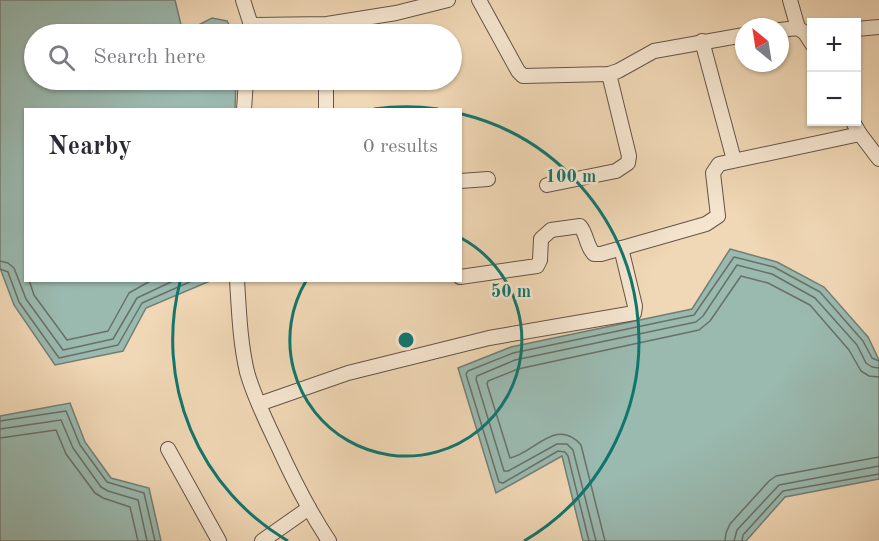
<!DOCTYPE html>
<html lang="en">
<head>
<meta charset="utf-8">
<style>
  :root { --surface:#fff; --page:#f7f7f7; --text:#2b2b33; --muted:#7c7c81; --line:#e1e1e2 }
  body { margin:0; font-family:"Old Standard TT",serif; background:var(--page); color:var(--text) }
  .controls { position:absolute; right:18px; top:18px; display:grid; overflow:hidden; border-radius:0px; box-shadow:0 2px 4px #0004 }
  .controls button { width:54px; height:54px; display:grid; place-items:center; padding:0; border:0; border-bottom:2px solid var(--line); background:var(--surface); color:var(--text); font:30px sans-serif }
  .compass { position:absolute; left:735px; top:18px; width:54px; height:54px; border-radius:50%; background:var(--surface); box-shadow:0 2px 4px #0004; rotate:330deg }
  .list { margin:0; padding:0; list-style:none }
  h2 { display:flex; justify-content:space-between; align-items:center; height:78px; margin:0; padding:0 24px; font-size:26px }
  h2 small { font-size:20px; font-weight:400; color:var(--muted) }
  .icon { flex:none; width:33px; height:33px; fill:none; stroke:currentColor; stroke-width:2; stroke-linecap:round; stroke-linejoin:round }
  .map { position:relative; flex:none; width:879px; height:541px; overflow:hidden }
  .search { position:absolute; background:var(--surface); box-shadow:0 2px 4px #0004; left:24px; top:24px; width:438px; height:66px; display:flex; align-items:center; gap:15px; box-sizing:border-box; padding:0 21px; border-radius:33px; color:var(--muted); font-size:22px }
  .panel { position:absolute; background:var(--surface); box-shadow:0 2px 4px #0004; left:24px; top:108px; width:438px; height:174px; border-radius:0px }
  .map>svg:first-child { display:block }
  .water { fill:#9ab9af; stroke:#727f77; stroke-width:1.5 }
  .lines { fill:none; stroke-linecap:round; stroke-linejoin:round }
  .shore { stroke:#687169; stroke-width:1.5 }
  .street-casing { stroke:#645448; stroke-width:16 }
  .street { stroke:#f5e5cf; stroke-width:14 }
  .ring { fill:none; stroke:#0f766e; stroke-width:3 }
  .centre { fill:#0f766e; stroke:#f5e5cf; stroke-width:3 }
  .ring-label { font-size:18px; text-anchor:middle; font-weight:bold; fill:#0f766e; stroke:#f5e5cf; stroke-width:5; stroke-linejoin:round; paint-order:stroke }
</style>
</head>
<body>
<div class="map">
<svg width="879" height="541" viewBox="0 0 879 541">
  <rect width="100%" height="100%" fill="#f0d7b5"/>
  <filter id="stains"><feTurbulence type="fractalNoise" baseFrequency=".00333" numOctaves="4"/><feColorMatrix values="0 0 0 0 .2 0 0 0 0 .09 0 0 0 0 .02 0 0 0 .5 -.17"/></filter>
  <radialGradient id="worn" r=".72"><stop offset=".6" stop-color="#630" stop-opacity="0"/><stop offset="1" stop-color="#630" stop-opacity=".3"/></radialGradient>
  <g class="water">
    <polygon points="0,0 175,0 183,33 212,18 227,21 234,34 34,34 34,80 236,80 235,109 26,110 26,280 210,281 146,308 123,351 55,365 14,305 0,268"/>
    <polygon points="730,249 777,262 824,287 868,337 879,360 879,479 785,497 746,541 583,541 562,456 496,493 458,368 511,347 692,309"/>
    <polygon points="70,403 85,442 111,478 149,488 161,541 0,541 0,416"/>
  </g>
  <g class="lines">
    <g class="shore">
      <polyline points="0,261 8,263 14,268 26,299 63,350 113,339 137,298 175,280"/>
      <polyline points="0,269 8,272 19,302 59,358 118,345 142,303 194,280"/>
      <polyline points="29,280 34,295 67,340 108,331 129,293 152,280"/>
      <polyline points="0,421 66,411 80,445 107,482 144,493 155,541"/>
      <polyline points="0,429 61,420 73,448 101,487 108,491 138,500 147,541"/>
      <polyline points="0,438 56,430 66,454 95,493 103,498 130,507 138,541"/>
      <polyline points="589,541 568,456 565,452 558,451 503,483 499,482 466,374 468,371 513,353 694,315 734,257 774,267 820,292 863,341 872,358 879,361"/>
      <polyline points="596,541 573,450 567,444 557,444 508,471 504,471 476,379 477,376 515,360 696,322 703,316 737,265 772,274 815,298 857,345 866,363 872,367 879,368"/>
      <path d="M605,541L581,445C557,416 533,454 510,458L487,384L488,381L518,369L699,330L710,321L741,276L768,283L810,305L849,350L861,371L869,376L879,377"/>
      <polyline points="725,541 726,533 730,524 769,481 776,476 879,457"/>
      <polyline points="734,541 737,530 779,485 879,466"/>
      <polyline points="742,541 743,535 783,491 879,474"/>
    </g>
    <defs>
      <g id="street">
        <polyline points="243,0 251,25 250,32"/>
        <polyline points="479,0 518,71 523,76 609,74 618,71 654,51 744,35"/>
        <polyline points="790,0 798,28"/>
        <polyline points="251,25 327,24 396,13 448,0"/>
        <polyline points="856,29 879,27"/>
        <polyline points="780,30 798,28 805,33 812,44"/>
        <polyline points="702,41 734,160"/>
        <polyline points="244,110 246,80"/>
        <polyline points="326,110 326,80"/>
        <polyline points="853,122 860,134 879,159"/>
        <polyline points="460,181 488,179"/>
        <polyline points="547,185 616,171 628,163 629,156 609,74"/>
        <path d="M460,277L537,266L540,260L541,239L551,230L580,226C587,234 586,246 594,254H601L706,224L718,216L713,173L719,164L860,134"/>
        <path d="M237,280C239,311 240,342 247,372C254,397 266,421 277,444C292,477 309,511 329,541"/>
        <polyline points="259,404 348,373 489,338 634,313 635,306 621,248"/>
        <polyline points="168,449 219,541"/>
        <polyline points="262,541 309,508"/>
      </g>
    </defs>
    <use href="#street" class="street-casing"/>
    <use href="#street" class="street"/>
  </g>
  <g class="ring">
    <path d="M461 238A116 116 0 1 1 306 281"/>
    <path d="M288 541A233 233 0 0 1 180 282M374 109A233 233 0 0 1 438 109M462 114A233 233 0 0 1 524 541"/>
  </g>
  <circle cx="406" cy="340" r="9" class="centre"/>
  <g class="ring-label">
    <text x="571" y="182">100 m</text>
    <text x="511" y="297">50 m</text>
  </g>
  <rect width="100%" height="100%" filter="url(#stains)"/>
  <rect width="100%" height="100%" fill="url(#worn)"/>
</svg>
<div class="controls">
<button>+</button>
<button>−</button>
</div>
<svg class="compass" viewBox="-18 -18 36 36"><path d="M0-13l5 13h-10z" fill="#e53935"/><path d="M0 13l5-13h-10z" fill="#7c7c81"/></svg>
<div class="search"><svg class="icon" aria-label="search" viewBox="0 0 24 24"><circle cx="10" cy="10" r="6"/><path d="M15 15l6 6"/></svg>Search here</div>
<section class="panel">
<h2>Nearby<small>0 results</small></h2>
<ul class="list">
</ul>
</section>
</div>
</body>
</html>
